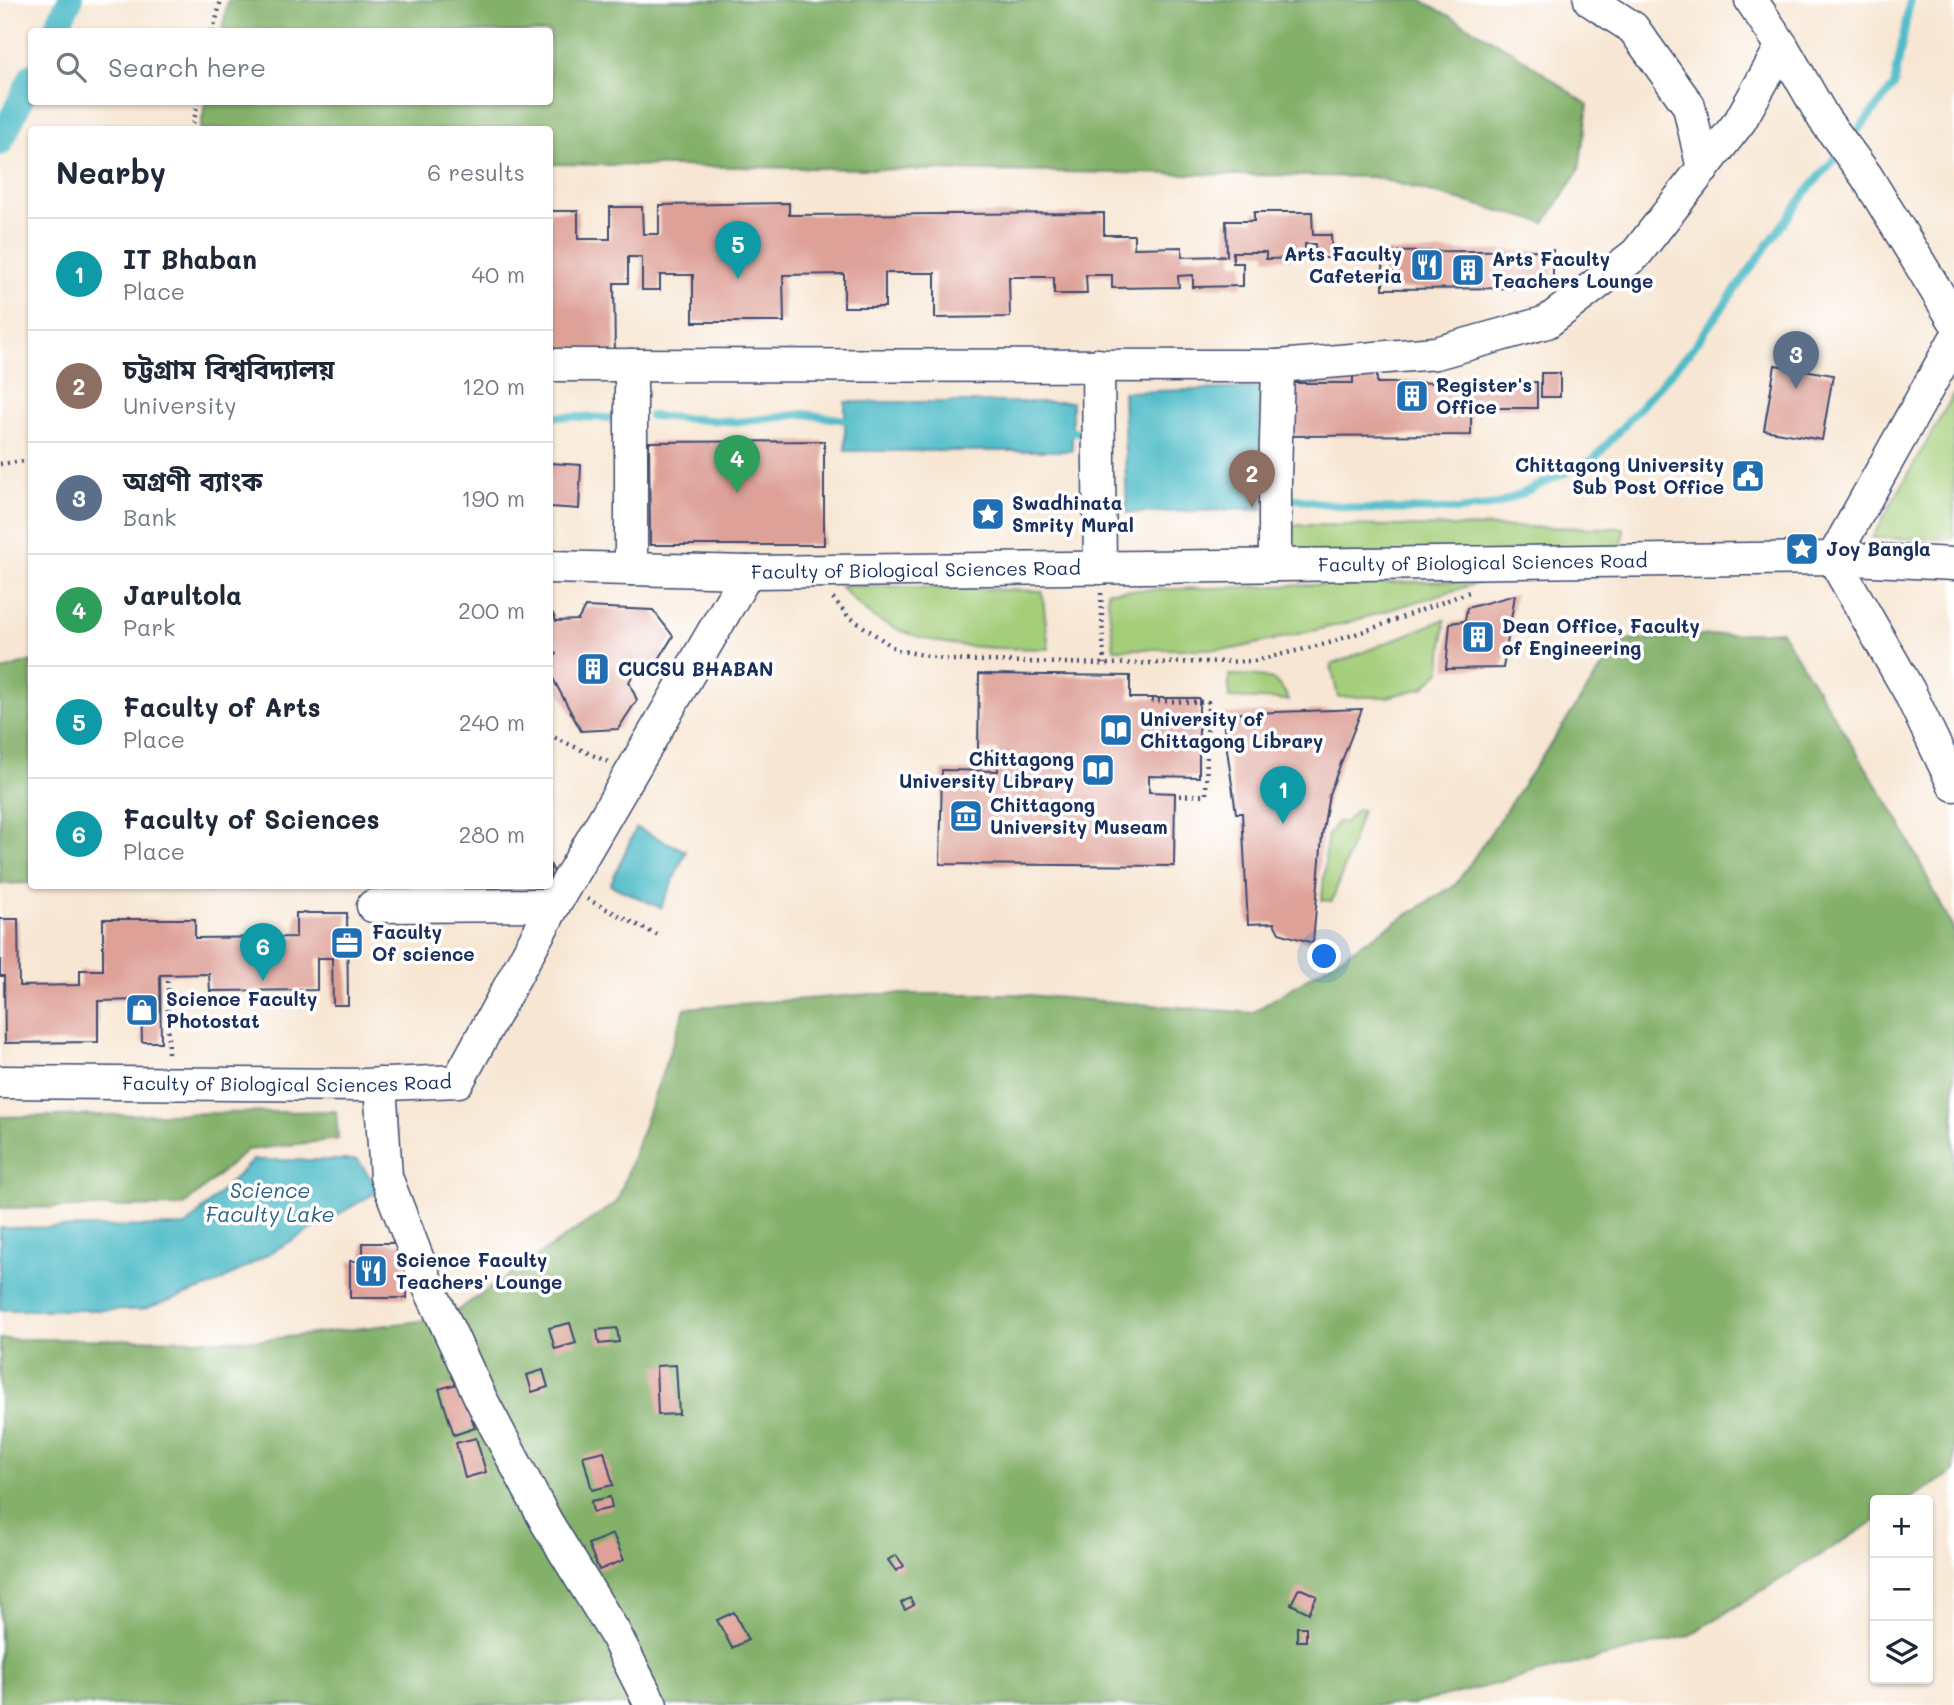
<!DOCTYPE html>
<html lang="en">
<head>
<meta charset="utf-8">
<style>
  :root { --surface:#fff; --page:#f2f2f3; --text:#1f2937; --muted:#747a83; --line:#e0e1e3; --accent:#1f6fb2 }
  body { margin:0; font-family:Mali,"Noto Sans Bengali",sans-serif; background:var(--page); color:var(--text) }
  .controls { position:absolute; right:21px; bottom:21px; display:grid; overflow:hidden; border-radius:7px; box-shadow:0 2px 5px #0004 }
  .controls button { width:63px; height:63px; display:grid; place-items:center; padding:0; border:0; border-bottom:2px solid var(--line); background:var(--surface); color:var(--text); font:35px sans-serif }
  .you { position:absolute; left:1325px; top:957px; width:24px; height:24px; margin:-18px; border:5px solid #fff; border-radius:50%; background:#1a73e8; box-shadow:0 0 0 10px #1a73e833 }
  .badge { display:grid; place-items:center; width:46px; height:46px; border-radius:50%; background:var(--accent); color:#fff; font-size:23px; font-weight:700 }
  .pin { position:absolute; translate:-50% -58px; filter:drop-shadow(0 2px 4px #0008) }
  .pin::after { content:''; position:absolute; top:37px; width:24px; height:21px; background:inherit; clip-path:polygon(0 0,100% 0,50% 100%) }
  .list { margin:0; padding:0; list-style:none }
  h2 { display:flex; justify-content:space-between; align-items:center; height:91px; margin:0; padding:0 28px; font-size:30px }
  h2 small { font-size:23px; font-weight:400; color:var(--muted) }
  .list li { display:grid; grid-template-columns:46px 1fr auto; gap:21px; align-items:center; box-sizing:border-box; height:112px; padding:0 28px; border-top:2px solid var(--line) }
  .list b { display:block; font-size:26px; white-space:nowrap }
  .list p { margin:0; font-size:23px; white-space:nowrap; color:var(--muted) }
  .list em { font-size:23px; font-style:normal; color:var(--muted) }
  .icon { flex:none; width:38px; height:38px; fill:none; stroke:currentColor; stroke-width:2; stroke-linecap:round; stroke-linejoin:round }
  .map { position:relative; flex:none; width:1954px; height:1705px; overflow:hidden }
  .search { position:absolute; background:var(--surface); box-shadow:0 2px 5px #0004; left:28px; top:28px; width:525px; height:77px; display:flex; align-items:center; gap:18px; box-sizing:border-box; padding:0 24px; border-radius:7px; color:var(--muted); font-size:26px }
  .panel { position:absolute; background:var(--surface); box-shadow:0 2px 5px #0004; left:28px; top:126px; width:525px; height:763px; border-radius:7px }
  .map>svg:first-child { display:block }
  .green { fill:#a4ce7a; stroke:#607e6c; stroke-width:2 }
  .forest { fill:#83b16a; stroke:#4f7064; stroke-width:2 }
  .water { fill:#4fbcc8; stroke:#357693; stroke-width:2 }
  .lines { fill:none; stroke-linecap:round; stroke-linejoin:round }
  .stream { stroke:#4fbcc8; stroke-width:8 }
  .canal { stroke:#4fbcc8; stroke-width:26 }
  .building { fill:#dea198 }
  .minor-casing { stroke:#3c4a70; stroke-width:35 }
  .path { stroke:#3c4a70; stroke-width:4.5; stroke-dasharray:2 5; stroke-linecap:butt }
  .minor { stroke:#fff; stroke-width:32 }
  .labels { text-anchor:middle; stroke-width:7; stroke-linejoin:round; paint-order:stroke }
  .poi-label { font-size:19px; font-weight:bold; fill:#1b2f5e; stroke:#fff; text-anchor:start }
  .street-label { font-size:19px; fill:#1b2f5e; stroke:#fff }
  .water-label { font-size:21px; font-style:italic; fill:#2d6083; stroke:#fff }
</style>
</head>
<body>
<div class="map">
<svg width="1954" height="1705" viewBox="0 0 1954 1705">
  <rect width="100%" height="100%" fill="#fff"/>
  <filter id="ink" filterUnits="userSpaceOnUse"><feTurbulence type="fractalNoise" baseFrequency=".0143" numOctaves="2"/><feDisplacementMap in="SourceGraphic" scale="14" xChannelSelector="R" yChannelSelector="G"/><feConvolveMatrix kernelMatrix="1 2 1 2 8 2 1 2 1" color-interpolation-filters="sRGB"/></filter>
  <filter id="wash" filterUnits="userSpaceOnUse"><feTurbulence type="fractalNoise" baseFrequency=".00686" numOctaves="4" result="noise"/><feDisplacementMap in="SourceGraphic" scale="28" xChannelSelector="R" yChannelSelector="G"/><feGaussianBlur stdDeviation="1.57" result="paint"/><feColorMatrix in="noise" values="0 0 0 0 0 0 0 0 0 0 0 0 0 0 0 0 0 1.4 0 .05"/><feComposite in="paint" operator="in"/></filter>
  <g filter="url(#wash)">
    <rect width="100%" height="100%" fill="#f7e6d3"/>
    <g class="green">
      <polygon points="1954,394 1954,539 1872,538"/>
      <polygon points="1292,525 1624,528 1620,556 1291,555"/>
      <polygon points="1488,580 1346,623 1233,649 1114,649 1107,591"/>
      <path d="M839,585L1042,591L1049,649C989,648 929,650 875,618C862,610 850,596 839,585Z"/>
      <polygon points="1445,619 1441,670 1423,688 1387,697 1338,697 1331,665"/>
      <path d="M1229,675C1257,676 1276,671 1289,700L1229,698Z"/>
      <polygon points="1357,809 1362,810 1344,868 1332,901 1322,900 1327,837 1337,822 1346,822"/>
    </g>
    <g class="forest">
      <polygon points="228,0 1421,0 1512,51 1588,105 1579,170 1545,223 1373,177 550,164 550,130 200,129 206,102 550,102 550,32 222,31"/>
      <polygon points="1781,631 1898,819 1954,931 1954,1472 1908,1500 1875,1500 1875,1521 1688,1636 1411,1705 0,1705 0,1339 262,1340 446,1318 617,1202 685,1008 872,994 1014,994 1252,1013 1456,884 1620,641"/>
      <polygon points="31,661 31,883 0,884 0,671"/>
      <polygon points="336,1111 338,1139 247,1150 183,1206 0,1208 0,1117"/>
    </g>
    <g class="water">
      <polygon points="1259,388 1263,509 1127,513 1123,392"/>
      <rect x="845" y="402" width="227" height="49"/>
      <polygon points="636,828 686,851 661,908 610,885"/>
      <polygon points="253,1160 358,1160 379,1191 214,1285 141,1310 0,1310 0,1228 186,1226"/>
    </g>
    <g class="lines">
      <g class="stream">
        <polyline points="1849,141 1894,86 1910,0"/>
        <polyline points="550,416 610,418"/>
        <polyline points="651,416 739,422 804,414 853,421"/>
        <polyline points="1062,431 1078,432"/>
        <polyline points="1283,497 1360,509 1459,510 1497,505 1594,459 1692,349 1807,191 1841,151"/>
      </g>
      <g class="canal">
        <polyline points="54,32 70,0"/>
        <polyline points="0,143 32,76"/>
      </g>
    </g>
    <g id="blocks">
      <g class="building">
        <polygon points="789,203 789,215 1104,213 1104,235 1134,235 1134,248 1182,247 1182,257 1227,256 1226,221 1254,221 1254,212 1312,212 1313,235 1331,235 1332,258 1316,258 1315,244 1305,244 1305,258 1266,259 1266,252 1233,252 1233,263 1243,263 1243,286 1193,287 1193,275 1178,276 1179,287 1112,288 1112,275 1086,275 1087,294 1054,294 1054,277 1009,277 1010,317 935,318 935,273 885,273 885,307 844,307 844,274 783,275 784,322 693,322 693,275 660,275 660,290 642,290 642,257 628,257 628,283 614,283 615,354 550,355 550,211 578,211 578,239 610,239 610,207 642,207 643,234 659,234 659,205"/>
        <polygon points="1553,250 1553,288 1383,289 1383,252"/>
        <polygon points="1775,365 1833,375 1822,440 1764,430"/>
        <polygon points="1353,369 1377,369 1377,383 1537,382 1537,408 1471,408 1471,435 1286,436 1286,383 1353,383"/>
        <rect x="1541" y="373" width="19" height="24"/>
        <polygon points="824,441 824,545 650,545 649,442"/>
        <polygon points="550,463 581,465 579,509 550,507"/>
        <rect x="1738" y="467" width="20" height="18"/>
        <polygon points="1515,595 1503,668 1446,669 1450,623 1465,621 1467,608"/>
        <polygon points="585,607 653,610 673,636 653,669 636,669 629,682 637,700 618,729 581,731 550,673 556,654 550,646 550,612 552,612 556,621 578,620"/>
        <polygon points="979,674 1130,676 1130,698 1199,698 1199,777 1149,776 1149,792 1175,793 1174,866 940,864 942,770 998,771 998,750 978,750"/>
        <polygon points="1362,709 1329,794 1322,836 1313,943 1279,933 1274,923 1248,924 1242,813 1236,813 1222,714"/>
        <polygon points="550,864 554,872 550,885"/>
        <polygon points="296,913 347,913 348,1005 333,1005 332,958 317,958 317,990 210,991 209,974 160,975 161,1042 142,1042 141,1000 98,1001 98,1042 5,1043 4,976 0,976 0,919 18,919 19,986 80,985 80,970 103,970 103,919 195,919 195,938 296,937"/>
        <polygon points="363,1243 407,1243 407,1298 350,1298 350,1261 363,1261"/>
        <polygon points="570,1323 576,1343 555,1349 549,1328"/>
        <polygon points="617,1328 619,1342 599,1344 597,1330"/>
        <polygon points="676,1365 679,1414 658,1415 656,1366"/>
        <polygon points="543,1370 548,1387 532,1392 527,1375"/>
        <polygon points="460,1383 475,1428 454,1435 439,1389"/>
        <polygon points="476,1438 486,1472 465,1478 456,1443"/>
        <polygon points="604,1451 613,1485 592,1490 583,1456"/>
        <polygon points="610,1497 612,1508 593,1512 591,1501"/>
        <polygon points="613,1534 624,1560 599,1570 588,1544"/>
        <polygon points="896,1555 904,1566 896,1571 888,1560"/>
        <polygon points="1299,1588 1317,1596 1309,1613 1291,1604"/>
        <polygon points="910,1598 914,1605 905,1610 901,1603"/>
        <polygon points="734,1612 748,1640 732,1648 717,1620"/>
        <rect x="1297" y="1627" width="9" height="14"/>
      </g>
    </g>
  </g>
  <g filter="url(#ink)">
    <use href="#blocks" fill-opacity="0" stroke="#3c4a70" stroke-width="2"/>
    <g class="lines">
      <defs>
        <g id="minor">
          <polyline points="1590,0 1633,28 1689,106 1703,169"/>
          <polyline points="1751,0 1782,46 1824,119 1867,177 1954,320"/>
          <polyline points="550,365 1278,366 1436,353 1547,322 1636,254 1740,121 1782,46"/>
          <polyline points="631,365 631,569"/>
          <polyline points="1098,365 1100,568"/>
          <polyline points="1833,558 1909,691 1954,785"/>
          <polyline points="1833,558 1954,341"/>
          <polyline points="1275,565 1275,476 1278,366"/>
          <path id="s1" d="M550,567L748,572L1833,558L1954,564"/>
          <polyline points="373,906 554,905"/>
          <path id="s2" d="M0,1082L364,1085L458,1081L554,905L748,572"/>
          <polyline points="380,1084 386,1177 427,1283 481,1399 547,1523 614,1632 651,1705"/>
        </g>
      </defs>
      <use href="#minor" class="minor-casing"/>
      <g class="path">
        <polyline points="213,32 221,0"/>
        <polyline points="196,130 193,124 198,102"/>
        <polyline points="0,464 32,460"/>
        <polyline points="1101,593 1104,664"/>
        <polyline points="833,598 848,616 897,650 949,660 1104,664 1254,661 1329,643 1382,625 1469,592"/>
        <polyline points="1151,701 1208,702 1206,795 1174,796"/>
        <polyline points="550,733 553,737 608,762"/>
        <polyline points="587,899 657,935"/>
        <polyline points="168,974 168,1058"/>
      </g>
      <use href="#minor" class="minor"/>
    </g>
  </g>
  <defs>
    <symbol id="restaurant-square" viewBox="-11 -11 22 22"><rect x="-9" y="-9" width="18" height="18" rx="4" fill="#1f6fb2" stroke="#fff"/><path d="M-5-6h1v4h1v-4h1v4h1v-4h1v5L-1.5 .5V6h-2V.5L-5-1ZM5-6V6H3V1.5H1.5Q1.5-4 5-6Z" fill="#fff"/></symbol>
    <symbol id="building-square" viewBox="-11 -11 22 22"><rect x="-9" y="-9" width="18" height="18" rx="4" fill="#1f6fb2" stroke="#fff"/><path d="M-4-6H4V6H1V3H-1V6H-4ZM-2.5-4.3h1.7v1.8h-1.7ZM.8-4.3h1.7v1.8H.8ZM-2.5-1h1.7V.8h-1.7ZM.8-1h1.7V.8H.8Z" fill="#fff"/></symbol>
    <symbol id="civic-square" viewBox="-11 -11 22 22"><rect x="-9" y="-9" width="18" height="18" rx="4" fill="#1f6fb2" stroke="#fff"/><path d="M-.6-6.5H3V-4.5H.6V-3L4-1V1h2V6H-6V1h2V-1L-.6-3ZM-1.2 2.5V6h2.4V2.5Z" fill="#fff"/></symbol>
    <symbol id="sight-square" viewBox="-11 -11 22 22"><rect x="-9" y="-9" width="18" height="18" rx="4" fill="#1f6fb2" stroke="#fff"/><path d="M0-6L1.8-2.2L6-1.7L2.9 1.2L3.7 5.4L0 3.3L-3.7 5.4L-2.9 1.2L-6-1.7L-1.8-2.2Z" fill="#fff"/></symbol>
    <symbol id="library-square" viewBox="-11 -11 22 22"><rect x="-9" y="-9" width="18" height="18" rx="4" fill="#1f6fb2" stroke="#fff"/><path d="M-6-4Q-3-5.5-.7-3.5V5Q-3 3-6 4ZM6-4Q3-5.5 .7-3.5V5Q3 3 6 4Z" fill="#fff"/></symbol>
    <symbol id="museum-square" viewBox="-11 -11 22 22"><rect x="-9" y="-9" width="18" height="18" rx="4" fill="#1f6fb2" stroke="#fff"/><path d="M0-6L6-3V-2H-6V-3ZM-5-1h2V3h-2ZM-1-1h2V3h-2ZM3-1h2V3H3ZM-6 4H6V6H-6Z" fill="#fff"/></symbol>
    <symbol id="office-square" viewBox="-11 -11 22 22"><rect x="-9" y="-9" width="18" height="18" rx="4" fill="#1f6fb2" stroke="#fff"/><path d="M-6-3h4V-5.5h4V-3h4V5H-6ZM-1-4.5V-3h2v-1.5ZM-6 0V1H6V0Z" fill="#fff"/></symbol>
    <symbol id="shop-square" viewBox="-11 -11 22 22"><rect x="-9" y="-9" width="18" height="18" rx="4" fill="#1f6fb2" stroke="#fff"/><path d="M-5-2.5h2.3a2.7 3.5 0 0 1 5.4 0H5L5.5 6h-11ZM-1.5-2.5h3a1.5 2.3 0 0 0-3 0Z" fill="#fff"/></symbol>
  </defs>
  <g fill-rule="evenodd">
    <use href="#restaurant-square" x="1408" y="246" width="38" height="38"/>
    <use href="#building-square" x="1449" y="251" width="38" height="38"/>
    <use href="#building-square" x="1393" y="377" width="38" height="38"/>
    <use href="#civic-square" x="1729" y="457" width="38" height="38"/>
    <use href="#sight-square" x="969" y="495" width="38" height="38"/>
    <use href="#sight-square" x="1783" y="530" width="38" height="38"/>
    <use href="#building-square" x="1459" y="618" width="38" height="38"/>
    <use href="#building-square" x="574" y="650" width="38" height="38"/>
    <use href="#library-square" x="1097" y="711" width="38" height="38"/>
    <use href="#library-square" x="1079" y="751" width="38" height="38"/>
    <use href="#museum-square" x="947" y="797" width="38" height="38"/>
    <use href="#office-square" x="328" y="924" width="38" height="38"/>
    <use href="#shop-square" x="123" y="991" width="38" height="38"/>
    <use href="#restaurant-square" x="352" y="1252" width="38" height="38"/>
  </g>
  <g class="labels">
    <g class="poi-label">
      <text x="1402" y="261" text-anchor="end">Arts Faculty<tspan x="1402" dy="22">Cafeteria</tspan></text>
      <text x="1492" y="266">Arts Faculty<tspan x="1492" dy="22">Teachers Lounge</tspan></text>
      <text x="1436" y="392">Register's<tspan x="1436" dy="22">Office</tspan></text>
      <text x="1724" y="472" text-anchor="end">Chittagong University<tspan x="1724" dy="22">Sub Post Office</tspan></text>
      <text x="1012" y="510">Swadhinata<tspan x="1012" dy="22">Smrity Mural</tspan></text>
      <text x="1826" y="556">Joy Bangla</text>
      <text x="1502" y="633">Dean Office, Faculty<tspan x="1502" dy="22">of Engineering</tspan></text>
      <text x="618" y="676">CUCSU BHABAN</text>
      <text x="1140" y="726">University of<tspan x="1140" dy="22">Chittagong Library</tspan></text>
      <text x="1074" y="766" text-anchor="end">Chittagong<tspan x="1074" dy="22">University Library</tspan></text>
      <text x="990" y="812">Chittagong<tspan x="990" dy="22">University Museam</tspan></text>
      <text x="372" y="939">Faculty<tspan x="372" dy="22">Of science</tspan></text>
      <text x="166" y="1006">Science Faculty<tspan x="166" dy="22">Photostat</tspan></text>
      <text x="396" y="1267">Science Faculty<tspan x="396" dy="22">Teachers' Lounge</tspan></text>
    </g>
    <g class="street-label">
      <text dy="7" stroke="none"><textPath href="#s1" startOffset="933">Faculty of Biological Sciences Road</textPath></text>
      <text dy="7" stroke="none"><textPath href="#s1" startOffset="366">Faculty of Biological Sciences Road</textPath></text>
      <text dy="7" stroke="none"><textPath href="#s2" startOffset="287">Faculty of Biological Sciences Road</textPath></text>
    </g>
    <g class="water-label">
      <text x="270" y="1198">Science<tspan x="270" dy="24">Faculty Lake</tspan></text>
    </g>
  </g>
</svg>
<div class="controls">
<button>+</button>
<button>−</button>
<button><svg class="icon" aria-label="layers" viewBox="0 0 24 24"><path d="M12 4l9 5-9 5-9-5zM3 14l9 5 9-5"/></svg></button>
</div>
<div class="you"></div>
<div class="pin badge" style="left:1283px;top:824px;background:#0f9aa8">1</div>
<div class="pin badge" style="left:1252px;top:508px;background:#8d6e63">2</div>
<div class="pin badge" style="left:1796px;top:389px;background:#5c6f8a">3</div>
<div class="pin badge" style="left:737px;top:493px;background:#2e9e5b">4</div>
<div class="pin badge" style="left:738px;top:279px;background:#0f9aa8">5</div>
<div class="pin badge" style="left:263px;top:981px;background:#0f9aa8">6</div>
<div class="search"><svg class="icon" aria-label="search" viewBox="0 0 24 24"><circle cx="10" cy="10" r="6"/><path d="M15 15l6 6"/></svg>Search here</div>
<section class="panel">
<h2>Nearby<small>6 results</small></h2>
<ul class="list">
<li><span class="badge" style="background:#0f9aa8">1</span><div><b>IT Bhaban</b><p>Place</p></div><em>40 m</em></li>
<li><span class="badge" style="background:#8d6e63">2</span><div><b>চট্টগ্রাম বিশ্ববিদ্যালয়</b><p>University</p></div><em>120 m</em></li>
<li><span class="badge" style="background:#5c6f8a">3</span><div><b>অগ্রণী ব্যাংক</b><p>Bank</p></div><em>190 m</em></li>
<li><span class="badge" style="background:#2e9e5b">4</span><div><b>Jarultola</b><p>Park</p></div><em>200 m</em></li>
<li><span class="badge" style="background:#0f9aa8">5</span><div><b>Faculty of Arts</b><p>Place</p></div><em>240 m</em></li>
<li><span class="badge" style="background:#0f9aa8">6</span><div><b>Faculty of Sciences</b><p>Place</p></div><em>280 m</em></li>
</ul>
</section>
</div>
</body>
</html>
